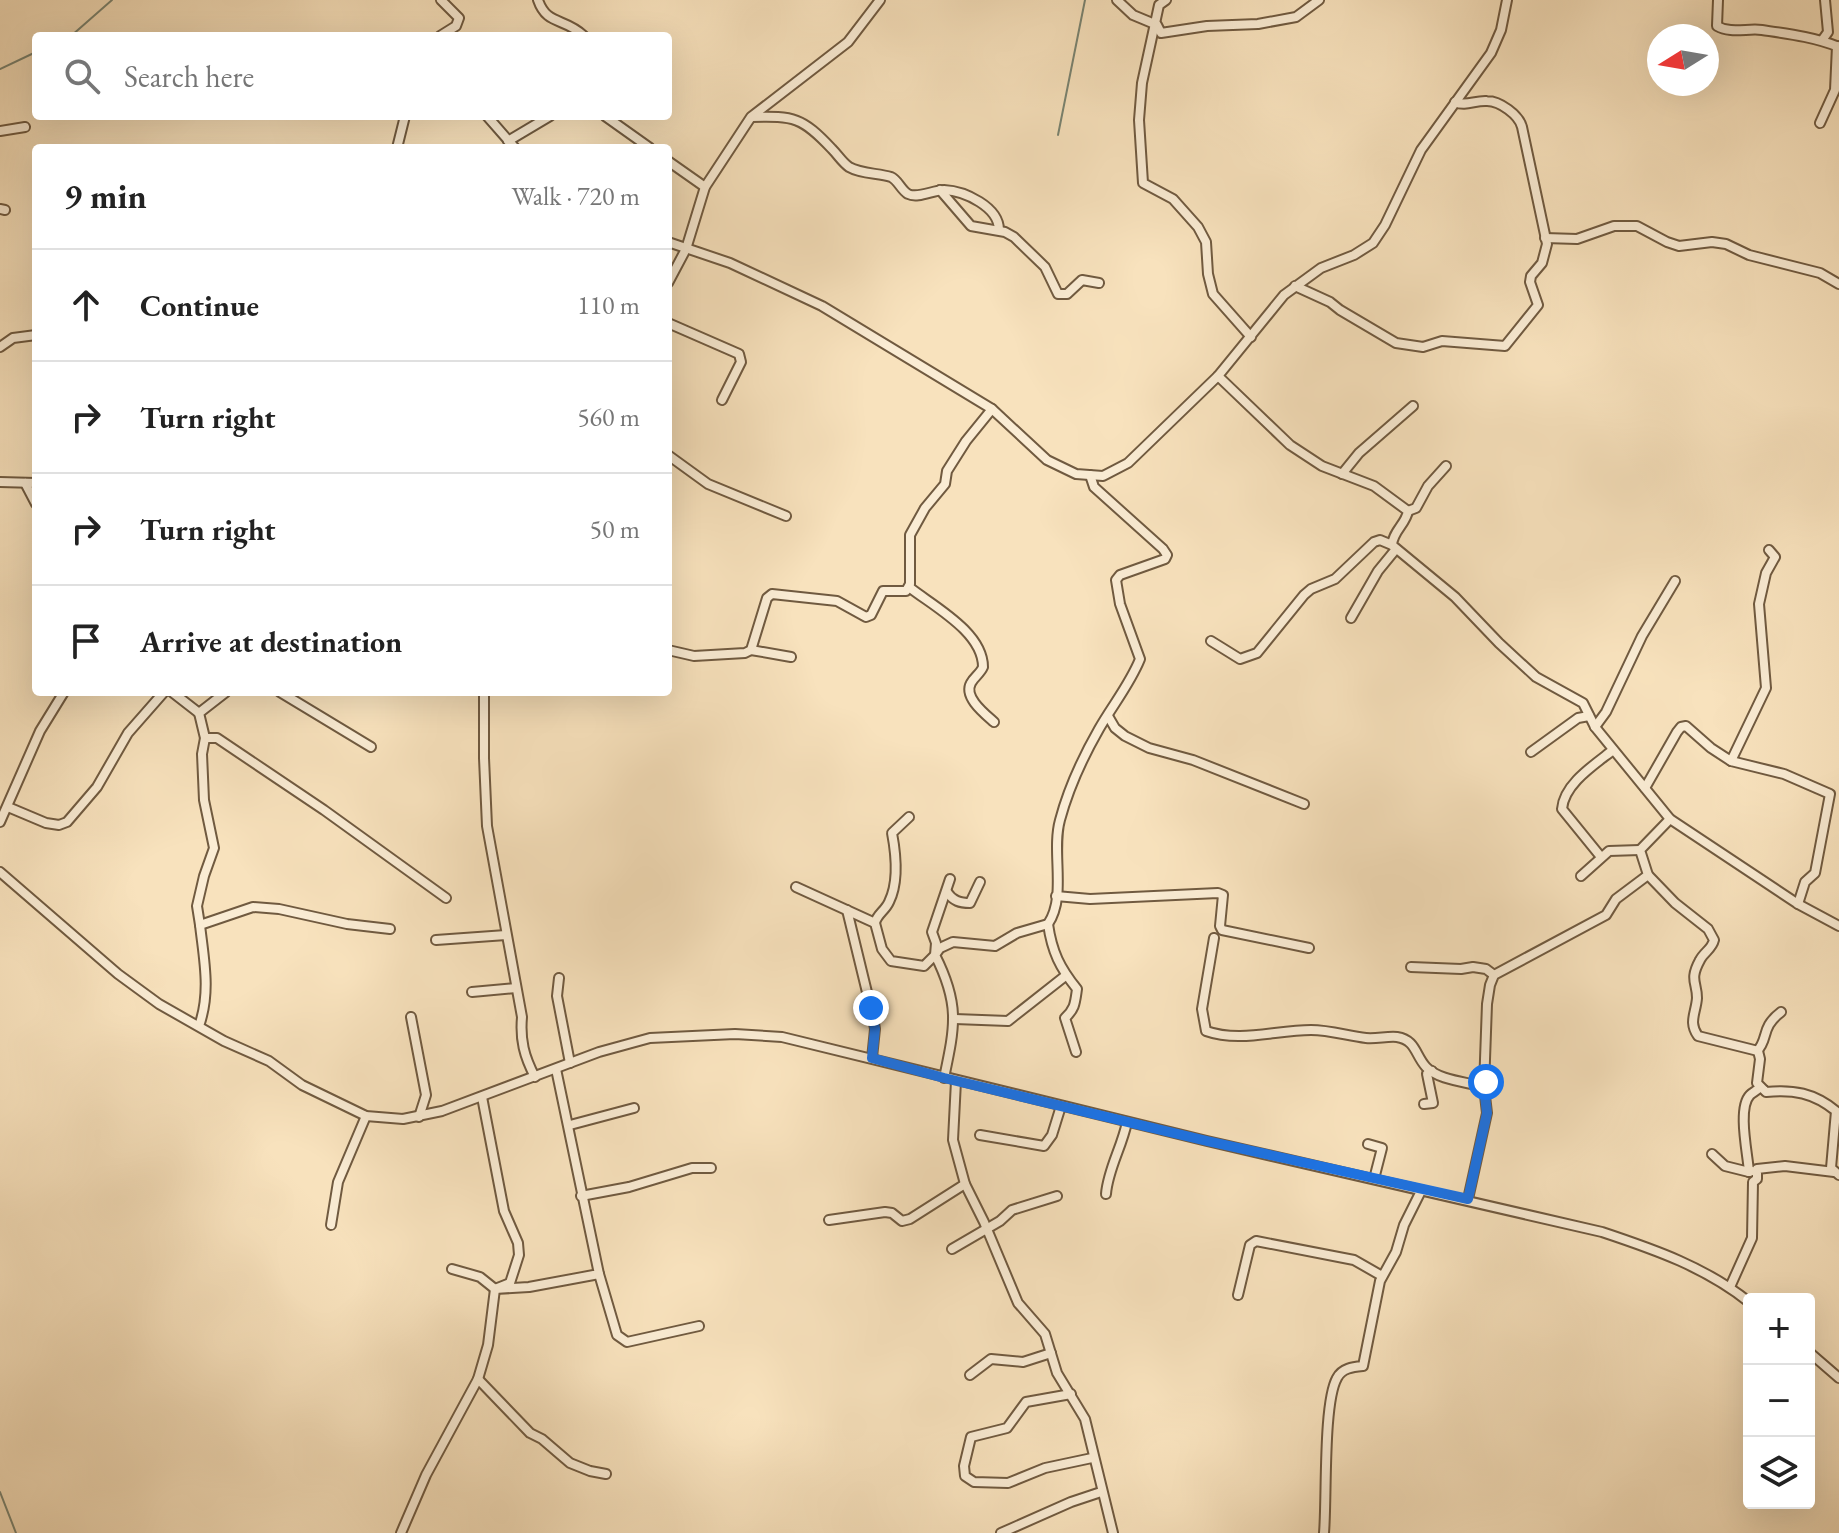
<!DOCTYPE html>
<html lang="en">
<head>
<meta charset="utf-8">
<style>
  :root { --surface:#fff; --page:#f2f2f2; --text:#222; --muted:#767676; --line:#e0e0e0 }
  body { margin:0; font-family:"EB Garamond",serif; background:var(--page); color:var(--text) }
  .controls { position:absolute; right:24px; bottom:24px; display:grid; overflow:hidden; border-radius:8px; box-shadow:0 8px 32px #0002 }
  .controls button { width:72px; height:72px; display:grid; place-items:center; padding:0; border:0; border-bottom:2px solid var(--line); background:var(--surface); color:var(--text); font:40px sans-serif }
  .compass { position:absolute; left:1647px; top:24px; width:72px; height:72px; border-radius:50%; background:var(--surface); box-shadow:0 8px 32px #0002; rotate:259deg }
  .stop { position:absolute; width:24px; height:24px; margin:-18px; border:6px solid #1a73e8; border-radius:50%; background:#fff }
  .stop.end { background:#1a73e8; border-color:#fff; box-shadow:0 2px 8px #0008 }
  .list { margin:0; padding:0; list-style:none }
  h2 { display:flex; justify-content:space-between; align-items:center; height:104px; margin:0; padding:0 32px; font-size:34px }
  h2 small { font-size:26px; font-weight:400; color:var(--muted) }
  .list li { display:grid; grid-template-columns:52px 1fr auto; gap:24px; align-items:center; box-sizing:border-box; height:112px; padding:0 32px; border-top:2px solid var(--line) }
  .list b { display:block; font-size:30px; white-space:nowrap }
  .list em { font-size:26px; font-style:normal; color:var(--muted) }
  .icon { flex:none; width:44px; height:44px; fill:none; stroke:currentColor; stroke-width:2; stroke-linecap:round; stroke-linejoin:round }
  .map { position:relative; flex:none; width:1839px; height:1533px; overflow:hidden }
  .search { position:absolute; background:var(--surface); box-shadow:0 8px 32px #0002; left:32px; top:32px; width:640px; height:88px; display:flex; align-items:center; gap:20px; box-sizing:border-box; padding:0 28px; border-radius:8px; color:var(--muted); font-size:30px }
  .panel { position:absolute; background:var(--surface); box-shadow:0 8px 32px #0002; left:32px; top:144px; width:640px; height:552px; border-radius:8px }
  .map>svg:first-child { display:block }
  .lines { fill:none; stroke-linecap:round; stroke-linejoin:round }
  .stream { stroke:#798472; stroke-width:2 }
  .minor-casing { stroke:#705a40; stroke-width:12 }
  .minor { stroke:#faecd4; stroke-width:8 }
  .route { stroke:#1a73e8; stroke-width:10 }
</style>
</head>
<body>
<div class="map">
<svg width="1839" height="1533" viewBox="0 0 1839 1533">
  <rect width="100%" height="100%" fill="#f8e2bd"/>
  <filter id="stains"><feTurbulence type="fractalNoise" baseFrequency=".0025" numOctaves="4"/><feColorMatrix values="0 0 0 0 .2 0 0 0 0 .09 0 0 0 0 .02 0 0 0 .5 -.17"/></filter>
  <radialGradient id="worn" r=".72"><stop offset=".6" stop-color="#630" stop-opacity="0"/><stop offset="1" stop-color="#630" stop-opacity=".3"/></radialGradient>
  <g class="lines">
    <g class="stream">
      <polyline points="71,36 112,0"/>
      <polyline points="0,69 36,52"/>
      <polyline points="1058,135 1085,0"/>
      <polyline points="0,1492 16,1533"/>
    </g>
    <defs>
      <g id="minor">
        <path d="M538,0C547,26 564,17 584,36"/>
        <polyline points="1117,0 1133,15 1157,25 1161,33 1207,26 1258,24 1296,17 1319,0"/>
        <polyline points="1166,0 1159,5 1142,83 1139,120 1143,183 1173,199 1198,227 1206,242 1208,274 1213,294 1251,337"/>
        <path d="M1718,0L1717,26C1730,34 1748,28 1762,30C1789,34 1814,37 1839,47"/>
        <polyline points="440,36 456,26 459,18 441,0"/>
        <polyline points="1823,39 1828,32 1825,0"/>
        <polyline points="487,116 515,148"/>
        <polyline points="605,116 650,148"/>
        <path d="M752,117C794,116 802,117 832,149C838,155 842,162 849,167C861,174 878,173 891,177C898,180 901,190 908,194C918,199 933,190 944,190C965,191 999,207 999,230"/>
        <polyline points="1820,123 1835,90 1837,46"/>
        <polyline points="0,131 25,127"/>
        <polyline points="508,141 550,116"/>
        <polyline points="397,148 405,116"/>
        <polyline points="668,161 705,187"/>
        <polyline points="940,190 971,226 1005,232 1014,237 1045,267 1058,294 1067,294 1082,280 1099,283"/>
        <polyline points="0,209 5,210"/>
        <polyline points="1545,238 1577,239 1614,226 1637,226 1667,242 1679,246 1712,242 1726,244 1749,255 1820,273 1839,284"/>
        <polyline points="668,242 730,263 822,306 992,409 1047,460 1076,474 1103,476 1128,463 1218,376 1284,295 1321,268 1354,255 1373,243 1385,225 1421,150 1491,53 1501,30 1507,0"/>
        <polyline points="668,283 686,249 705,187 751,117 848,42 880,0"/>
        <path d="M1295,286L1330,302L1340,310L1396,343L1423,347L1442,341L1505,346L1538,305L1530,282L1531,276L1542,263L1547,244L1522,127C1519,115 1500,101 1487,101C1475,100 1466,107 1455,102"/>
        <polyline points="668,323 739,354 741,362 722,400"/>
        <polyline points="0,347 13,338 36,335"/>
        <path d="M1218,376L1290,445L1322,466L1374,486L1408,511C1406,524 1393,531 1392,545L1455,597L1499,643L1536,677L1583,703L1595,727L1670,819L1798,904L1839,926"/>
        <polyline points="668,455 708,484 786,516"/>
        <polyline points="1342,474 1359,453 1413,406"/>
        <polyline points="0,482 36,483"/>
        <polyline points="25,483 36,504"/>
        <polyline points="1408,511 1416,508 1428,486 1446,466"/>
        <path d="M909,587C933,606 983,632 983,667C980,674 974,677 971,683C963,697 985,714 994,722"/>
        <polyline points="1351,618 1378,571 1396,549"/>
        <polyline points="1211,641 1240,659 1257,653 1304,595 1311,589 1335,579 1374,542 1380,540 1392,545"/>
        <polyline points="668,650 694,656 745,653 751,650 767,598 772,594 837,601 866,617 871,615 883,591 906,591 910,584 910,535 925,508 945,484 947,471 966,441 992,409"/>
        <polyline points="751,650 791,657"/>
        <polyline points="172,692 199,713"/>
        <polyline points="280,692 371,747"/>
        <path d="M484,692V758L487,826L522,1017C520,1040 524,1056 535,1077"/>
        <polyline points="1108,716 1115,728 1125,736 1149,748 1193,760 1304,804"/>
        <polyline points="1595,727 1606,712 1642,636 1675,581"/>
        <polyline points="205,738 199,713 226,692"/>
        <polyline points="1531,752 1578,718 1589,716"/>
        <polyline points="1731,761 1766,688 1759,604 1766,573 1775,557 1769,550"/>
        <polyline points="1645,788 1677,732 1681,727 1686,726 1711,748 1731,761 1784,774 1830,794 1815,873 1805,882 1798,904"/>
        <polyline points="8,807 46,823 59,825 67,822 97,787 128,733 164,692"/>
        <polyline points="0,822 40,731 64,692"/>
        <path d="M1601,857L1562,809C1564,784 1594,765 1613,750"/>
        <path d="M0,872L118,974L159,1004L224,1041L269,1061L302,1085L366,1116L403,1119L442,1111L599,1052L650,1038L735,1034L782,1037L1207,1141L1602,1232C1656,1250 1705,1267 1749,1302"/>
        <path d="M1648,875L1675,903L1708,929L1714,940C1712,949 1704,952 1700,960C1689,980 1697,982 1697,998C1696,1013 1688,1022 1698,1036L1758,1051L1760,1059L1757,1083L1766,1092C1793,1089 1814,1093 1836,1111L1831,1168L1839,1175"/>
        <polyline points="1581,876 1609,851 1640,850"/>
        <polyline points="796,887 875,923 882,949 891,961 924,966 935,955 936,943 932,932 950,879"/>
        <path d="M947,892C953,901 960,903 970,903L980,882"/>
        <polyline points="1056,896 1090,899 1218,893 1223,895 1220,926 1222,930 1309,948"/>
        <polyline points="847,910 873,1017 875,1029 872,1058"/>
        <path d="M875,923C877,914 885,911 889,902C899,882 896,854 892,833L909,817"/>
        <path d="M1048,924C1052,952 1060,968 1077,989C1075,1003 1075,1009 1065,1018L1076,1052"/>
        <polyline points="200,925 197,906 204,876 214,848 204,800 202,754 205,738 217,738 324,810 446,898"/>
        <path d="M1214,938L1202,1009L1206,1031C1240,1043 1276,1030 1311,1030C1330,1030 1348,1036 1366,1038C1377,1039 1387,1036 1397,1037C1416,1040 1415,1055 1426,1067C1438,1080 1467,1082 1484,1087"/>
        <polyline points="436,940 506,935"/>
        <polyline points="1411,967 1461,969 1473,967 1486,969 1494,975"/>
        <polyline points="559,978 557,996 570,1063"/>
        <polyline points="472,992 516,988"/>
        <polyline points="411,1017 426,1095 419,1117"/>
        <polyline points="955,1019 1008,1021 1064,977"/>
        <path d="M199,1026C211,992 204,960 200,925L253,907L279,909L347,924L390,929"/>
        <path d="M1757,1051C1769,1039 1760,1028 1781,1012"/>
        <path d="M944,1078C955,1026 960,1004 935,955L940,948L953,942L995,946L1017,933L1048,924C1067,896 1051,852 1060,820C1068,790 1083,757 1099,729C1112,706 1130,684 1140,659L1120,604L1116,580L1120,575L1165,559L1167,555L1163,549L1094,487L1090,475"/>
        <polyline points="956,1081 953,1140 965,1184 984,1222 1018,1303 1045,1334 1057,1373 1085,1419 1113,1533"/>
        <polyline points="1424,1104 1433,1103 1427,1074 1432,1071"/>
        <polyline points="570,1125 634,1108"/>
        <polyline points="980,1135 1044,1146 1052,1135 1061,1106"/>
        <polyline points="1368,1144 1382,1148 1374,1179"/>
        <polyline points="1712,1154 1725,1166 1749,1172 1752,1171"/>
        <path d="M1749,1172C1748,1155 1737,1108 1750,1095C1753,1092 1757,1091 1760,1087"/>
        <path d="M1106,1194C1108,1169 1122,1147 1127,1122"/>
        <polyline points="581,1196 629,1187 692,1168 711,1168"/>
        <polyline points="1468,1199 1487,1113 1484,1087 1487,1004 1490,985 1494,975 1606,915 1616,899 1648,875 1640,850 1670,819"/>
        <polyline points="829,1220 885,1212 892,1213 902,1221 910,1219 965,1184"/>
        <polyline points="331,1225 338,1182 366,1116"/>
        <polyline points="952,1249 1000,1221 1012,1210 1057,1196"/>
        <polyline points="452,1269 480,1277 495,1289 529,1287 599,1274 556,1069"/>
        <polyline points="599,1274 617,1335 627,1342 699,1326"/>
        <polyline points="1730,1287 1752,1238 1753,1182 1757,1179 1757,1169 1785,1166 1834,1172"/>
        <polyline points="1238,1295 1250,1245 1256,1241 1354,1260 1382,1276"/>
        <polyline points="1809,1352 1839,1378"/>
        <polyline points="970,1375 991,1359 1023,1362 1051,1353"/>
        <polyline points="478,1379 530,1433 542,1439 570,1463 590,1471 606,1474"/>
        <polyline points="1071,1394 1026,1402 1007,1428 971,1437 964,1466 965,1476 974,1482 1008,1483 1045,1468 1092,1458"/>
        <polyline points="401,1533 426,1475 478,1379 488,1345 495,1289 510,1283 519,1255 518,1243 504,1211 482,1097"/>
        <polyline points="1001,1533 1071,1502 1101,1492"/>
        <path d="M1324,1533C1327,1499 1323,1403 1337,1378C1342,1368 1353,1367 1363,1366L1380,1281L1396,1252L1404,1225L1421,1191"/>
      </g>
    </defs>
    <use href="#minor" class="minor-casing"/>
    <use href="#minor" class="minor"/>
  </g>
  <g class="lines">
    <polyline class="route" points="871,1008 875,1029 872,1058 944,1078 1207,1141 1468,1199 1487,1113 1484,1087 1486,1082"/>
  </g>
  <rect width="100%" height="100%" filter="url(#stains)"/>
  <rect width="100%" height="100%" fill="url(#worn)"/>
</svg>
<div class="controls">
<button>+</button>
<button>−</button>
<button><svg class="icon" aria-label="layers" viewBox="0 0 24 24"><path d="M12 4l9 5-9 5-9-5zM3 14l9 5 9-5"/></svg></button>
</div>
<svg class="compass" viewBox="-18 -18 36 36"><path d="M0-13l5 13h-10z" fill="#e53935"/><path d="M0 13l5-13h-10z" fill="#767676"/></svg>
<div class="stop" style="left:1486px;top:1082px"></div>
<div class="stop end" style="left:871px;top:1008px"></div>
<div class="search"><svg class="icon" aria-label="search" viewBox="0 0 24 24"><circle cx="10" cy="10" r="6"/><path d="M15 15l6 6"/></svg>Search here</div>
<section class="panel">
<h2>9 min<small>Walk · 720 m</small></h2>
<ul class="list">
<li><svg class="icon" aria-label="ahead" viewBox="0 0 24 24"><path d="M12 20V5M6 11l6-6 6 6"/></svg><div><b>Continue</b></div><em>110 m</em></li>
<li><svg class="icon" aria-label="right" viewBox="0 0 24 24"><path d="M7 20v-9h11M14 6l5 5-5 5"/></svg><div><b>Turn right</b></div><em>560 m</em></li>
<li><svg class="icon" aria-label="right" viewBox="0 0 24 24"><path d="M7 20v-9h11M14 6l5 5-5 5"/></svg><div><b>Turn right</b></div><em>50 m</em></li>
<li><svg class="icon" aria-label="arrive" viewBox="0 0 24 24"><path d="M6 21V4h12l-3 4 3 4H6"/></svg><div><b>Arrive at destination</b></div></li>
</ul>
</section>
</div>
</body>
</html>
